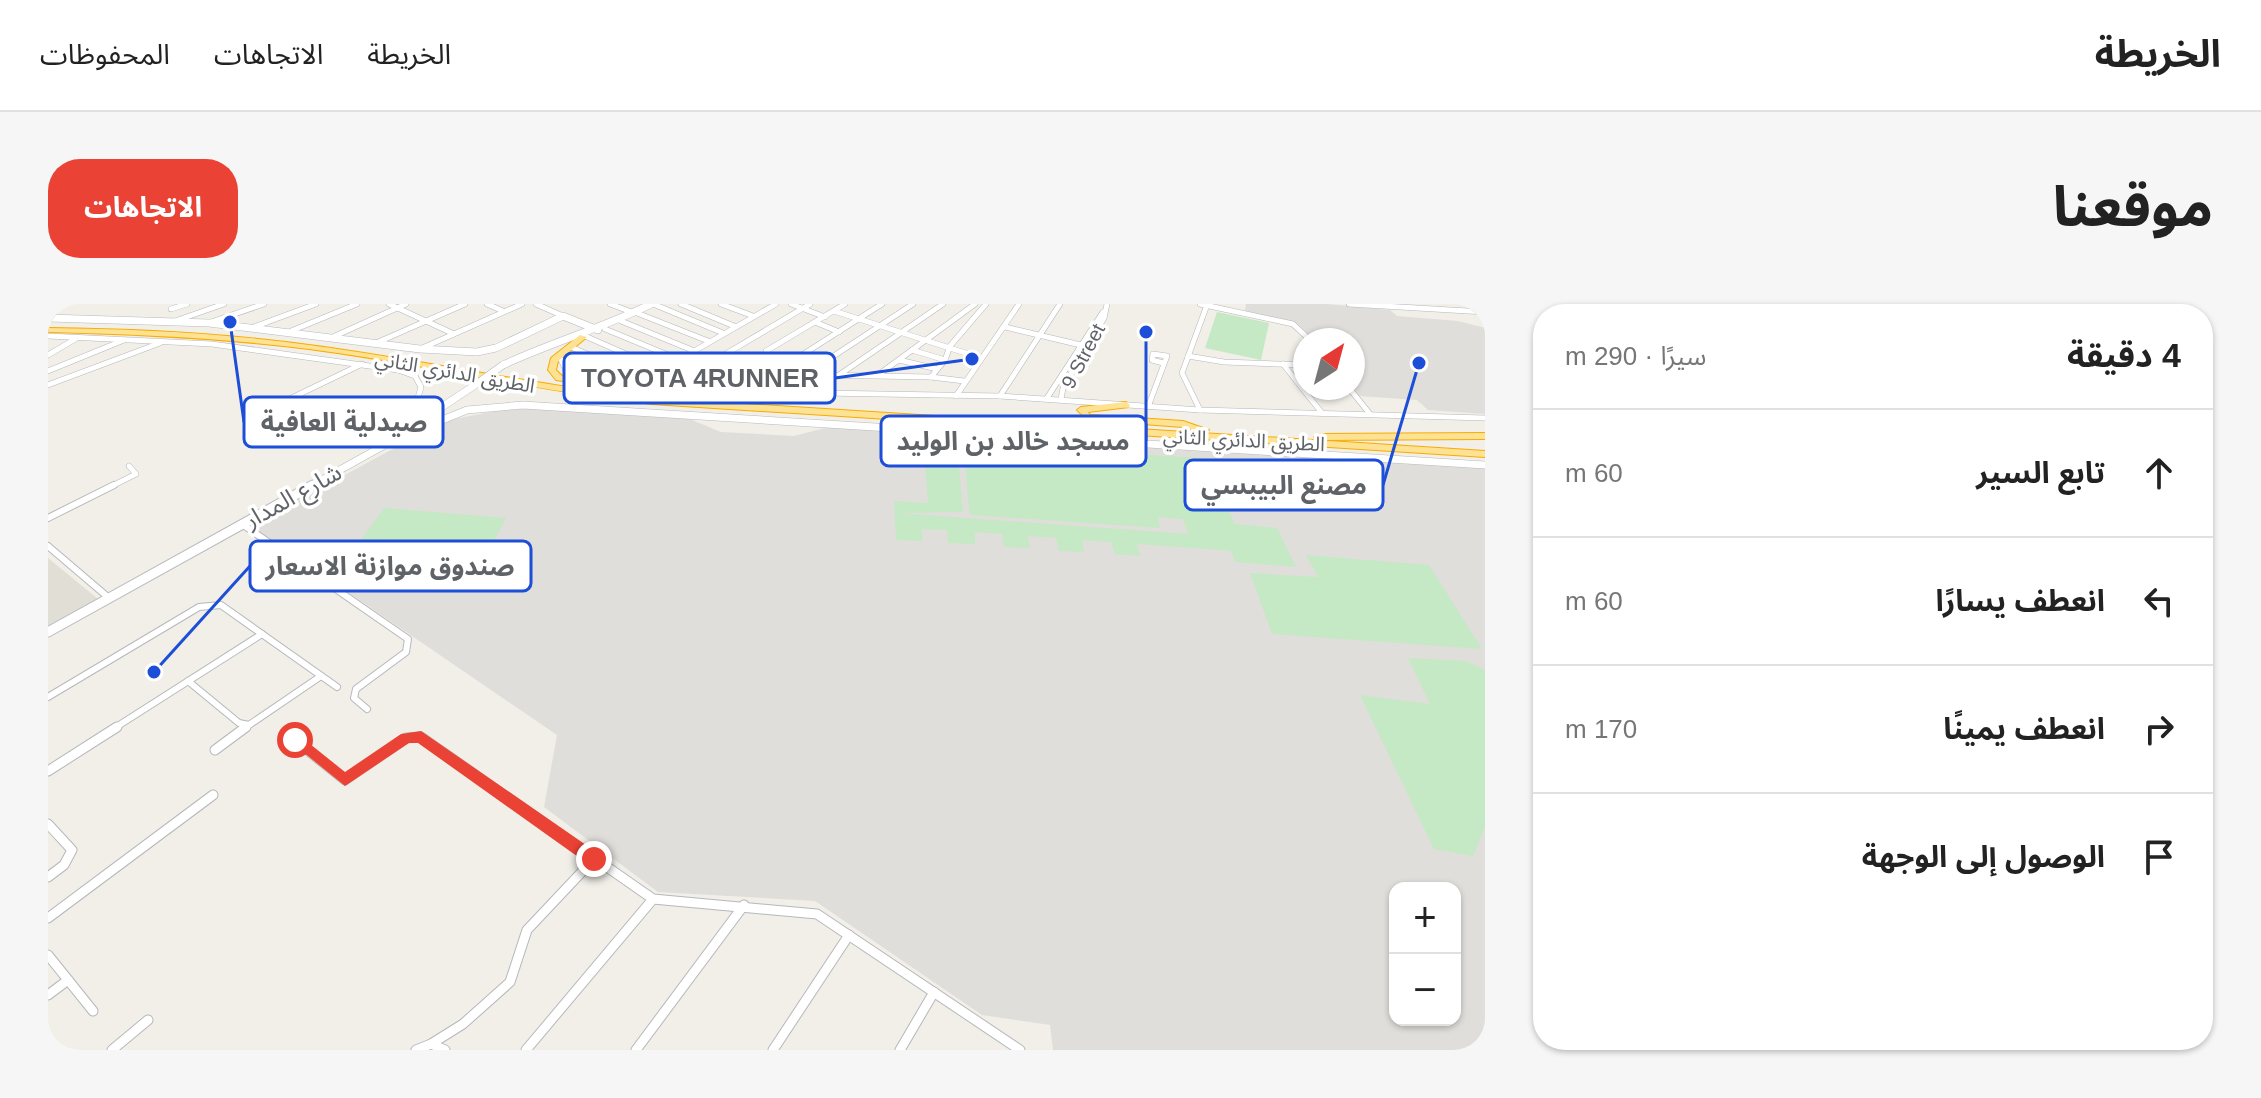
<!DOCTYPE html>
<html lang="ar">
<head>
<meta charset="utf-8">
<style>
  :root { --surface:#fff; --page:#f6f6f6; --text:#222; --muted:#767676; --line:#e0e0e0; --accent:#ea4335 }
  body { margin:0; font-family:Helvetica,"Noto Sans Arabic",sans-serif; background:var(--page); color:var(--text); direction:rtl }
  .controls { position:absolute; right:24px; bottom:24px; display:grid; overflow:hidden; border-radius:16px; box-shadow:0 2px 6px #0004 }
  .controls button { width:72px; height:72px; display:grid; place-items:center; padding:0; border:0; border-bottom:2px solid var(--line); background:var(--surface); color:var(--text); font:40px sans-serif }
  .compass { position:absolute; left:1245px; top:24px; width:72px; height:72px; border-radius:50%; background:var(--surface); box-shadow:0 2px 6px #0004; rotate:36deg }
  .stop { position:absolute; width:24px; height:24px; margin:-18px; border:6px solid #ea4335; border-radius:50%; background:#fff }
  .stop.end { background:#ea4335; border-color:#fff; box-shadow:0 2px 8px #0008 }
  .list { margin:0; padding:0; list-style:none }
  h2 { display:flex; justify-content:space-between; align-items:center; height:104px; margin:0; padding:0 32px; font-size:34px }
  h2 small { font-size:26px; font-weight:400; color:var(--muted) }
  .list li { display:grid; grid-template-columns:52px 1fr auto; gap:24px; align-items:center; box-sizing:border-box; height:128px; padding:0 32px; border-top:2px solid var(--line) }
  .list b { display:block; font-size:30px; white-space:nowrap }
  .list em { font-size:26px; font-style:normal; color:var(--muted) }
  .icon { flex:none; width:44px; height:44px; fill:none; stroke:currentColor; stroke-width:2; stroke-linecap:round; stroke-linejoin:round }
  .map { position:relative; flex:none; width:1437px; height:746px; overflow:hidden; direction:ltr; border-radius:32px }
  header { display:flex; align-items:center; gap:48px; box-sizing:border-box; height:112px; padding:0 40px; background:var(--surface); border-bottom:2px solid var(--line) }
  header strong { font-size:38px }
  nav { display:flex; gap:44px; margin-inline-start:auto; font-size:28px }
  .intro { display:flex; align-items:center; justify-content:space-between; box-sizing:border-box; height:192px; padding:0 48px }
  h1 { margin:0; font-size:56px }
  .button { padding:20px 36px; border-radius:32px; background:var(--accent); color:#fff; font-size:28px; font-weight:700 }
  main { display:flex; gap:48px; padding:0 48px }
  aside { flex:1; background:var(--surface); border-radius:32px; box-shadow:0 2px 6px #0004 }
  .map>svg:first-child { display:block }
  .industrial { fill:#e0deda; fill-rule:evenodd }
  .education { fill:#e1ded6 }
  .green { fill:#c5e8c5 }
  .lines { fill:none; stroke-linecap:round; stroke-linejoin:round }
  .street-far2-casing { stroke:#b5b8bc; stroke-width:6 }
  .street-far1-casing { stroke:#b5b8bc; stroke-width:8 }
  .street-casing { stroke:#b5b8bc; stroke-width:11 }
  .secondary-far1-casing { stroke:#b6babf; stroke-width:8 }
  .secondary-casing { stroke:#b6babf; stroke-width:11 }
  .highway-casing { stroke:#f9ab00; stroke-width:2 }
  .street-far2 { stroke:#fff; stroke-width:5 }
  .street-far1 { stroke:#fff; stroke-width:6 }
  .street { stroke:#fff; stroke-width:9 }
  .secondary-far1 { stroke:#fff; stroke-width:7 }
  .secondary { stroke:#fff; stroke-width:9 }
  .highway { fill:#fde293; fill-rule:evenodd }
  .secondary-bridge-casing { stroke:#b6babf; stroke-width:8; stroke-linecap:butt }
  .secondary-bridge { stroke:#fff; stroke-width:7 }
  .route { fill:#ea4335 }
  .labels { text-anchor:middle; stroke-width:7; stroke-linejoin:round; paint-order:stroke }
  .far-street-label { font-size:20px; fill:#5f6368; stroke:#fff }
  .street-label { font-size:24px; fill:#5f6368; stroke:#fff }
  .leader { fill:none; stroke:#1d4ed8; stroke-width:3 }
  .callout-dot { fill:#1d4ed8; stroke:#fff; stroke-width:3 }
  .callout { fill:#fff; stroke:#1d4ed8; stroke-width:3 }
  .callout-label { font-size:26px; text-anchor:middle; font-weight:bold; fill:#5f6368 }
</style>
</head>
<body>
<header>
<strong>الخريطة</strong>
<nav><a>الخريطة</a><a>الاتجاهات</a><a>المحفوظات</a></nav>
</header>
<div class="intro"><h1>موقعنا</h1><a class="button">الاتجاهات</a></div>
<main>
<aside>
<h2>4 دقيقة<small>سيرًا · 290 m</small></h2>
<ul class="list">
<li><svg class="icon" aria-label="ahead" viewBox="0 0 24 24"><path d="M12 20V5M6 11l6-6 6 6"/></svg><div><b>تابع السير</b></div><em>60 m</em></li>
<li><svg class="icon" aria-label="left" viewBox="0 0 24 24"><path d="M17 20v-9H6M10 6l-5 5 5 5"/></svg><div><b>انعطف يسارًا</b></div><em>60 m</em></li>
<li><svg class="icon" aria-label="right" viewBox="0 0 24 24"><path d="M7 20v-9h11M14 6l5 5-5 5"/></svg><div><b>انعطف يمينًا</b></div><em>170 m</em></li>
<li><svg class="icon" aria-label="arrive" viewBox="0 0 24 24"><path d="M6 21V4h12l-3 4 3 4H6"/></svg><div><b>الوصول إلى الوجهة</b></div></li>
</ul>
</aside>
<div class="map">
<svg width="1437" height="746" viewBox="0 0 1437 746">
  <rect width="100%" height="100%" fill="#f1efe8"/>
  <g class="industrial">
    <polygon points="1198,0 1279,0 1342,6 1349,12 1410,17 1437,24 1437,110 1380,106 1369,96 1311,92 1305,83 1305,36 1265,36 1250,20 1197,7"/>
    <path d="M468,103L639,114L673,128L746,132L781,123L1437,164V746H1005L1002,721L934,711L767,597L610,588L496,503L509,431L203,222L396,117ZM1347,584H1407V716H1347Z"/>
  </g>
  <polygon class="education" points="0,254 50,295 0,323"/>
  <g class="green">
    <polygon points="1169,8 1221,19 1213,56 1157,44"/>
    <polygon points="918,140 1203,157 1207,166 1218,172 1168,169 1167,176 1187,220 1229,224 1248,263 1187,258 1183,247 1174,246 1089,240 1092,252 1067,250 1063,238 1034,236 1036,248 1011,247 1008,234 980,232 982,244 956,243 954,230 927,228 927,240 900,239 899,226 874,225 874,237 848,236 846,197 880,199 877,159 911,163 915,208 850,209 1140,230 1135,215 1110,213 1112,224 925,211 921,208 916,142"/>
    <polygon points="336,204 458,214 431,265 301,253"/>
    <polygon points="1258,251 1381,261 1434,345 1224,330 1202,269 1270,273"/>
    <polygon points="1360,354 1418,357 1437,366 1437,523 1425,552 1386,545 1312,391 1382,400"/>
  </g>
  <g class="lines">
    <defs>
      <g id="street-far2">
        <polyline points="341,0 406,30"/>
        <polyline points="439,0 455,7"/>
        <polyline points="488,0 515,12"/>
        <polyline points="562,0 586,9"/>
        <polyline points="605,0 675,29"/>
        <polyline points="633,0 686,22"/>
        <polyline points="673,0 705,12"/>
        <polyline points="743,0 777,13"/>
        <polyline points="1012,0 952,92 1152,106 1437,114"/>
        <polyline points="1152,0 1245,20 1262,36"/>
        <polyline points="1301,0 1437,8"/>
        <polyline points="123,5 139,0"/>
        <polyline points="0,7 14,0"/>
        <polyline points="786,7 933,54"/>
        <polyline points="589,9 660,37"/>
        <polyline points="127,17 176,0"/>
        <polyline points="573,17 644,46"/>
        <polyline points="163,18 216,0"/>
        <polyline points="767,18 791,28"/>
        <polyline points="206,23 268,0"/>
        <polyline points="957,23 1037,42"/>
        <polyline points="557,25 625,53 743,58"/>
        <polyline points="243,27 309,0"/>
        <polyline points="0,32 164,40 350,66 367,72 373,83 368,101 343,121 348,127 358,127"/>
        <polyline points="287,32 358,0"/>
        <polyline points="537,32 612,65"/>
        <polyline points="328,39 417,0"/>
        <polyline points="523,43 596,75"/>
        <polyline points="372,45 474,0"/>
        <polyline points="864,46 897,56"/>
        <polyline points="0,51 29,34"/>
        <polyline points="511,52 520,70 651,87 952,92"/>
        <polyline points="1140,52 1176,58 1257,61"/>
        <polyline points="671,54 762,0"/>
        <polyline points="851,56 889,65"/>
        <polyline points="1235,60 1274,109"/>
        <polyline points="0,67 76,36"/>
        <polyline points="607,68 883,73 916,77"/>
        <polyline points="716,71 718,47 797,0"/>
        <polyline points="791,71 895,0"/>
        <polyline points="830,71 927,0"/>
        <polyline points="771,73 775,59 865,0"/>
        <polyline points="883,73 897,56 902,42 938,0"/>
        <polyline points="589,80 728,0"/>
        <polyline points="0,81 112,39"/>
        <polyline points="1301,84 1322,110"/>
        <polyline points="742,87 743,58 834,0"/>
        <polyline points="908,92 971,0"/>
        <polyline points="999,94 1055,8"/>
        <polyline points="1013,95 1015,84 1056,14 1059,0"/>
        <polyline points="1100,103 1119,52 1105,50 1104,56 1115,59"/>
        <polyline points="1152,106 1134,69 1159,1"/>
        <polyline points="295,137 229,101 314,60"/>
        <polyline points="62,183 88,170 81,162"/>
      </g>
      <g id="street-far1">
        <polyline points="0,214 66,181"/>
        <polyline points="194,220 360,335 358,348 308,385 306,394 319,405"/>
        <polyline points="0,242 61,294"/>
        <polyline points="140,377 191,419 201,421 273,372"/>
        <polyline points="0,393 151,303 173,301 289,383"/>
        <polyline points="65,425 214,330"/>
        <polyline points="195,425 199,422"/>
      </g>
      <g id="street">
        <polyline points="247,436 297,476 358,434 373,433 605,595 769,610 972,746"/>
        <polyline points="167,446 198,423"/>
        <polyline points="0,467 69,423"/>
        <polyline points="0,520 24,546 16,561 0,573"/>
        <polyline points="0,614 165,491"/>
        <polyline points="0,651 45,707"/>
        <polyline points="0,691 20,676"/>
        <polyline points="383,740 415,720 462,678 479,626 546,555"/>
        <polyline points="64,746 100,716"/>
        <polyline points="368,746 383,740 397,746"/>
        <polyline points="478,746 605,595"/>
        <polyline points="588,746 696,601"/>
        <polyline points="725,746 801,631"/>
        <polyline points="852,746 886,688"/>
      </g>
      <g id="secondary-far1">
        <polyline points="0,14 161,19 372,45 429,48 448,44 515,12 550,26"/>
        <path d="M455,61C504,38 555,24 603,0"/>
        <polyline points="347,135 419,106 475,101 1437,161"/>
        <polyline points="261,183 335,142 427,81"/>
      </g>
      <polyline id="secondary" points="0,328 265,181"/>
      <g id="highway">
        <path d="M0,24C87,25 175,29 261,41C376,56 489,82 604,94L1437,147V153L604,100C489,87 376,60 261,45C175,34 87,30 0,28Z"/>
        <polygon points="532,31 539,33 510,57 508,66 514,72 662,92 666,95 662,98 508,76 500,66 503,54"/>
        <polygon points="1078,98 1082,101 1081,103 1040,108 1042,111 1135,117 1161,126 1157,129 1135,123 1040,116 1029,106 1033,103"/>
        <polygon points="1437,129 1437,135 1270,136 1266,133 1270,130"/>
      </g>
    </defs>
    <use href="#street-far2" class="street-far2-casing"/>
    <use href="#street-far1" class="street-far1-casing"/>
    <use href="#street" class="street-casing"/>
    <use href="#secondary-far1" class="secondary-far1-casing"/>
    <use href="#secondary" class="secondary-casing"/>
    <use href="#highway" class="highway-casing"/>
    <use href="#street-far2" class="street-far2"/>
    <use href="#street-far1" class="street-far1"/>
    <use href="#street" class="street"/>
    <use href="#secondary-far1" class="secondary-far1"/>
    <use href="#secondary" class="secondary"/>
    <use href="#highway" class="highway"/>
    <defs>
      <polyline id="secondary-bridge" points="427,81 455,61"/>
    </defs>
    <use href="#secondary-bridge" class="secondary-bridge-casing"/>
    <use href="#secondary-bridge" class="secondary-bridge"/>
  </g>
  <polygon class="route" points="373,427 551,550 551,560 540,560 370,439 361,439 297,482 240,436 247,431 252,432 297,468 353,430"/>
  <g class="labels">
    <g class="far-street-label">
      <text transform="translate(1035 52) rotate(-62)" y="7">9 Street</text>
      <text transform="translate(407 68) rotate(10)" y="7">الطريق الدائري الثاني</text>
      <text transform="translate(1196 136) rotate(3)" y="7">الطريق الدائري الثاني</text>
    </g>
    <g class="street-label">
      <text transform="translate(245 192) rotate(-29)" y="8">شارع المدار</text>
    </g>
  </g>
  <path class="leader" d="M924 55L787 74M182 18L196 118M1098 28L1098 137M1371 59L1335 181M106 368L202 262"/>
  <g class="callout-dot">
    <circle cx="924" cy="55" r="8"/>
    <circle cx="182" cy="18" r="8"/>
    <circle cx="1098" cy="28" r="8"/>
    <circle cx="1371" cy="59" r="8"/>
    <circle cx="106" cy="368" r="8"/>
  </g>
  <g class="callout">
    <rect x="516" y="49" width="271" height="50" rx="8"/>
    <rect x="196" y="93" width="199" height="50" rx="8"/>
    <rect x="833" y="112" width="265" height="50" rx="8"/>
    <rect x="1137" y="156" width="198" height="50" rx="8"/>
    <rect x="202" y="237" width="281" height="50" rx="8"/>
  </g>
  <g class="callout-label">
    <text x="652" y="83">TOYOTA 4RUNNER</text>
    <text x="296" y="127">صيدلية العافية</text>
    <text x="965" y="146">مسجد خالد بن الوليد</text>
    <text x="1236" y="190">مصنع البيبسي</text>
    <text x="342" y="271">صندوق موازنة الاسعار</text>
  </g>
</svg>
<div class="controls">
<button>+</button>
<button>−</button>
</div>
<svg class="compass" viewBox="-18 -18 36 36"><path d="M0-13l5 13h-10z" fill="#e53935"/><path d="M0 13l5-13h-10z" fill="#767676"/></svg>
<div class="stop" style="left:247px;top:436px"></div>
<div class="stop end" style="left:546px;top:555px"></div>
</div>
</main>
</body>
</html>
